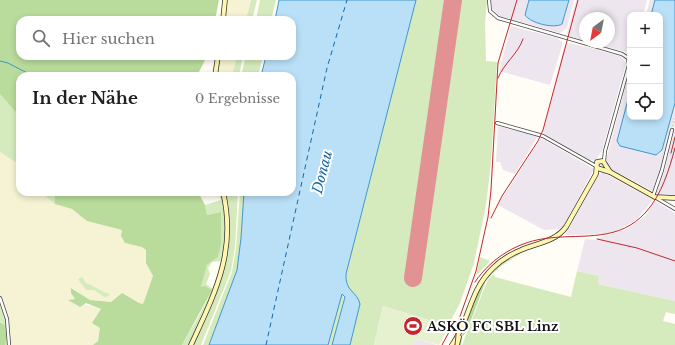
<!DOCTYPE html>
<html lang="de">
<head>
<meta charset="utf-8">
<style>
  :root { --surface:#fff; --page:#f6f6f6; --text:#202124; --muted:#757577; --line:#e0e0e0 }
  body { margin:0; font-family:"Libre Baskerville",serif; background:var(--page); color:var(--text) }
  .controls { position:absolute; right:12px; top:12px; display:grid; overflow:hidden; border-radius:8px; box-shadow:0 2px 6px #0003 }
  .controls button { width:36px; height:36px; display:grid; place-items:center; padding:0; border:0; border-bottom:1px solid var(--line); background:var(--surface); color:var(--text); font:20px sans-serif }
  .compass { position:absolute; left:579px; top:12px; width:36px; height:36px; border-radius:50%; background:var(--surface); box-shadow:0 2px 6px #0003; rotate:212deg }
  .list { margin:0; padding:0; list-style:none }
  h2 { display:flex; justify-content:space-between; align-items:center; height:52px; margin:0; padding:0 16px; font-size:17px }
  h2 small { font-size:13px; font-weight:400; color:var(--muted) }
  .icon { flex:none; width:22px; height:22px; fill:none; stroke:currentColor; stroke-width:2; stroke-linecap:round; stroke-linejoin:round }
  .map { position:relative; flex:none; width:675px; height:345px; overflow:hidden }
  .search { position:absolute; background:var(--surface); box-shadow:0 2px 6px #0003; left:16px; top:16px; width:280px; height:44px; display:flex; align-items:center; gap:10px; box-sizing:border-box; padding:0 14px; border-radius:12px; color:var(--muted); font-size:15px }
  .panel { position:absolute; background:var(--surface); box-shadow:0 2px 6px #0003; left:16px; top:72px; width:280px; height:124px; border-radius:12px }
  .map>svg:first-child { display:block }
  .industrial { fill:#eee6ef }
  .farmland { fill:#f6f3d4 }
  .green { fill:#d5ebbd; fill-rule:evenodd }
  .forest { fill:#b9dc9c }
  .pitch { fill:#e6f2cf }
  .water { fill:#b9e0f7; stroke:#3f96cf }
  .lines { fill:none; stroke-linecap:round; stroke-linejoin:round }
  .stream { stroke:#3f96cf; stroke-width:1 }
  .ferry { stroke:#1768a6; stroke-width:1; stroke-dasharray:5 4; stroke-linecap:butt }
  .runway { stroke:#e29292; stroke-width:18 }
  .street-tunnel { stroke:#dbdad3; stroke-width:2.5; stroke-dasharray:2.5 1; stroke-linecap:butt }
  .street-casing { stroke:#444; stroke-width:4 }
  .secondary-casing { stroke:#333; stroke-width:5.5 }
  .street { stroke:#fff; stroke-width:2.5 }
  .secondary { stroke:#fff6b0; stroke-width:4 }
  .rail { stroke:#c4262e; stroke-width:1 }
  .labels { text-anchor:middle; stroke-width:4; stroke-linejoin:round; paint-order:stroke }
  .poi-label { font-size:13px; font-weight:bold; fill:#111; stroke:#fff; text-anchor:start }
  .water-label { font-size:14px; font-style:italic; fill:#1768a6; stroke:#fff }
</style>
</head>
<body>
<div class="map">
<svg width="675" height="345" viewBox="0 0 675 345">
  <rect width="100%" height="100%" fill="#fffdf5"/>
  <g class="industrial">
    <polygon points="491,0 529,0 525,15 529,20 555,26 557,26 564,19 569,0 574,0 567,28 560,33 499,16 492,9"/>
    <polygon points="576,0 647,0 643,15 630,15 630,53 587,42 609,42 609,18 585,18 585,41 569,36 567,33"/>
    <polygon points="650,0 655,0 651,15 646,15"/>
    <polygon points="511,26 557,38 562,42 562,46 550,85 499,71"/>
    <polygon points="570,43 620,56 626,63 602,151 595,161 590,160 547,137 543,132 564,47"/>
    <polygon points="630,69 630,92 617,141 619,145 658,155 662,150 675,103 675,115 662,167 652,191 609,168 606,160"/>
    <polygon points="498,126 538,136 515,174 503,170 500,162 496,162"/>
    <polygon points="675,126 675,195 657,194 656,193 665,169"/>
    <polygon points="541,138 594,169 563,227 559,229 544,230 498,205"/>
    <polygon points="600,173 604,173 653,200 636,220 616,231 606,234 565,235"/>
    <polygon points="655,201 675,213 675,301 598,284 599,276 577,271 585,239 597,240 598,238 625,230 645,216"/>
    <polygon points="416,339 437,345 412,345"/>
  </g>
  <g class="farmland">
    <polygon points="228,0 251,0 246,20 225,20"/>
    <polygon points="220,56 237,56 232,76 217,76"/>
    <polygon points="0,152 15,162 20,168 20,192 40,192 55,204 72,209 87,221 122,230 125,243 143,247 146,250 146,263 153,276 143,304 139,303 122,294 111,302 90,300 72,288 75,299 69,300 101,309 100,328 98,341 93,345 11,345 8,321 0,294"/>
  </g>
  <g class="green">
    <polygon points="251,0 257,0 252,20 246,20"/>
    <polygon points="260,0 276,0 271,20 256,20"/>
    <polygon points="416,0 487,0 485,23 486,61 497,62 491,163 486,205 474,263 460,303 448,326 383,306 374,345 350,345 360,303 348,288 346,274"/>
    <polygon points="237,56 243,56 239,76 232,76"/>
    <polygon points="246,56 263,56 258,76 241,76"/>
    <polygon points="0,94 20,117 20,168 15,162 0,152"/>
    <polygon points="40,192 54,192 55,204"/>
    <path d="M218,192H221C235,250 213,294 189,345H182L200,314L212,290L201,287L207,265L218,257L220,212L207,215L205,205L221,200ZM221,261L213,289L206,284L210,274L208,268L212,262Z"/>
    <path d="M226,192H238L235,247L231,271L201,345H194C218,293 239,251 226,192Z"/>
    <polygon points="240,192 244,192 241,238 237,270 209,345 203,345 232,272 236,248"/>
    <polygon points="519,253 520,254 500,267 486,280 485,279 498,265"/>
    <polygon points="480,257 490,261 476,276"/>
    <polygon points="577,271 599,276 598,284 675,301 675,314 666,312 663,321 675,324 675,345 462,345 488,279 494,274 495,277 571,297"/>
    <path d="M82,277L86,283C95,286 103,293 110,294L109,296L104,297L94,290H86L78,279Z"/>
    <polygon points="0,294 8,321 11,345 5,345 5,325 0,321"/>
    <polygon points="343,294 344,298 332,345 328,345 341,295"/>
  </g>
  <g class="forest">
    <polygon points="0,0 219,0 215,20 20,20 20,56 207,56 197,76 20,76 20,117 0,94"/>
    <polygon points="54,192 198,192 205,205 207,215 221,212 221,243 218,257 207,265 201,287 205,286 212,290 182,345 93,345 98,341 100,328 92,323 101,309 86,303 80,307 68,300 75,299 71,293 71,288 90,300 111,302 122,293 139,303 143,304 153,276 146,263 146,250 142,247 125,243 121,236 122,230 87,221 72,209 55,204"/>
    <polygon points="485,279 485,283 467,331 462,337 461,345 459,345 473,300"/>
    <polygon points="0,322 5,325 7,336 5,345 0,345"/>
  </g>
  <polygon class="pitch" points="383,306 448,326 447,331 439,345 416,339 412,345 374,345"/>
  <g class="water">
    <path d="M279,0H416L346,274C345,292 357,291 360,304L350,345H332L345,297L342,294L328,345H209L237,270L241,238L244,192H292V76H261L266,56H292V20H275Z"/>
    <path d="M529,0H569L562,24C554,29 530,23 525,15Z"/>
    <polygon points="655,0 675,0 675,103 662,150 656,155 620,146 617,141 630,92 630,117 660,117 660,15 651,15"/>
  </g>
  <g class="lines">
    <polyline class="stream" points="0,61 8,63 33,76"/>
    <polyline class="ferry" points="266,345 327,68 347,0"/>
    <polyline class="runway" points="413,278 453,0"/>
    <polyline class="street-tunnel" points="672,130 675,118"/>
    <defs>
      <g id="street">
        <polyline points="489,0 490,11 498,18 622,54 628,58 629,65 605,151 604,161"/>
        <polyline points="497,123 543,136 596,166"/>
        <polyline points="672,130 662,170 653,196 675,209"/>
        <polyline points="0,298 7,319 9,345"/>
      </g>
      <g id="secondary">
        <polyline points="223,20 225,0"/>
        <polyline points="215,76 218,56"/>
        <polyline points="597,168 610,172 655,197 675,198"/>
        <path d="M191,345C215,293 237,251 223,192"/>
        <path d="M452,345C470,320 469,291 493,268C501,260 511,254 521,250C537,243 555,242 566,227L596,174L597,162L603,161L610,172"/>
        <polyline points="457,345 459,337"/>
      </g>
    </defs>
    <use href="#street" class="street-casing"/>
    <use href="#secondary" class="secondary-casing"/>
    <use href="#street" class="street"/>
    <use href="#secondary" class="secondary"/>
    <g class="rail">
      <path d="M498,78C504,63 518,54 523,39"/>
      <polyline points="671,153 675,137"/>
      <polyline points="491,218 502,196 538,141 543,130 578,0"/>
      <polyline points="597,239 637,248 675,261"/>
      <path d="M475,282C492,257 519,241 549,238C585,234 619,242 646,212C662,194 669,170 675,148"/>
      <polyline points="442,345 455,321"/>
      <polyline points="455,345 457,325 476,271 488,217 491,190 498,63 517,0"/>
    </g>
  </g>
  <defs>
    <symbol id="stadium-disc" viewBox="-11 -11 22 22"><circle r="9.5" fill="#c4262e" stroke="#fff"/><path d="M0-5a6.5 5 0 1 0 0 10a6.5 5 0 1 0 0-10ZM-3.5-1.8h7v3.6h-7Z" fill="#fff"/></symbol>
  </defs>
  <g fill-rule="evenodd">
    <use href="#stadium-disc" x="402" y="315" width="22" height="22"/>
  </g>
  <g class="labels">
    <g class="poi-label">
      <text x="427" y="331">ASKÖ FC SBL Linz</text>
    </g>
    <g class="water-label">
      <text transform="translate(322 172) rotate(-76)" y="5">Donau</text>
    </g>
  </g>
</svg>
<div class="controls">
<button>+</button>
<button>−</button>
<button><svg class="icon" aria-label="locate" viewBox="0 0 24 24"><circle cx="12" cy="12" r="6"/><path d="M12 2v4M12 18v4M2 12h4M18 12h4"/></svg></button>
</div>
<svg class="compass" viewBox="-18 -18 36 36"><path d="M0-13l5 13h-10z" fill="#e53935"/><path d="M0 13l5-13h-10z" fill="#757577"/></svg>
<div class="search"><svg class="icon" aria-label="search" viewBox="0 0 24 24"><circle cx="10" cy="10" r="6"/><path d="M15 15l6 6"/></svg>Hier suchen</div>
<section class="panel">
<h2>In der Nähe<small>0 Ergebnisse</small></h2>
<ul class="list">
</ul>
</section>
</div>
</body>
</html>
